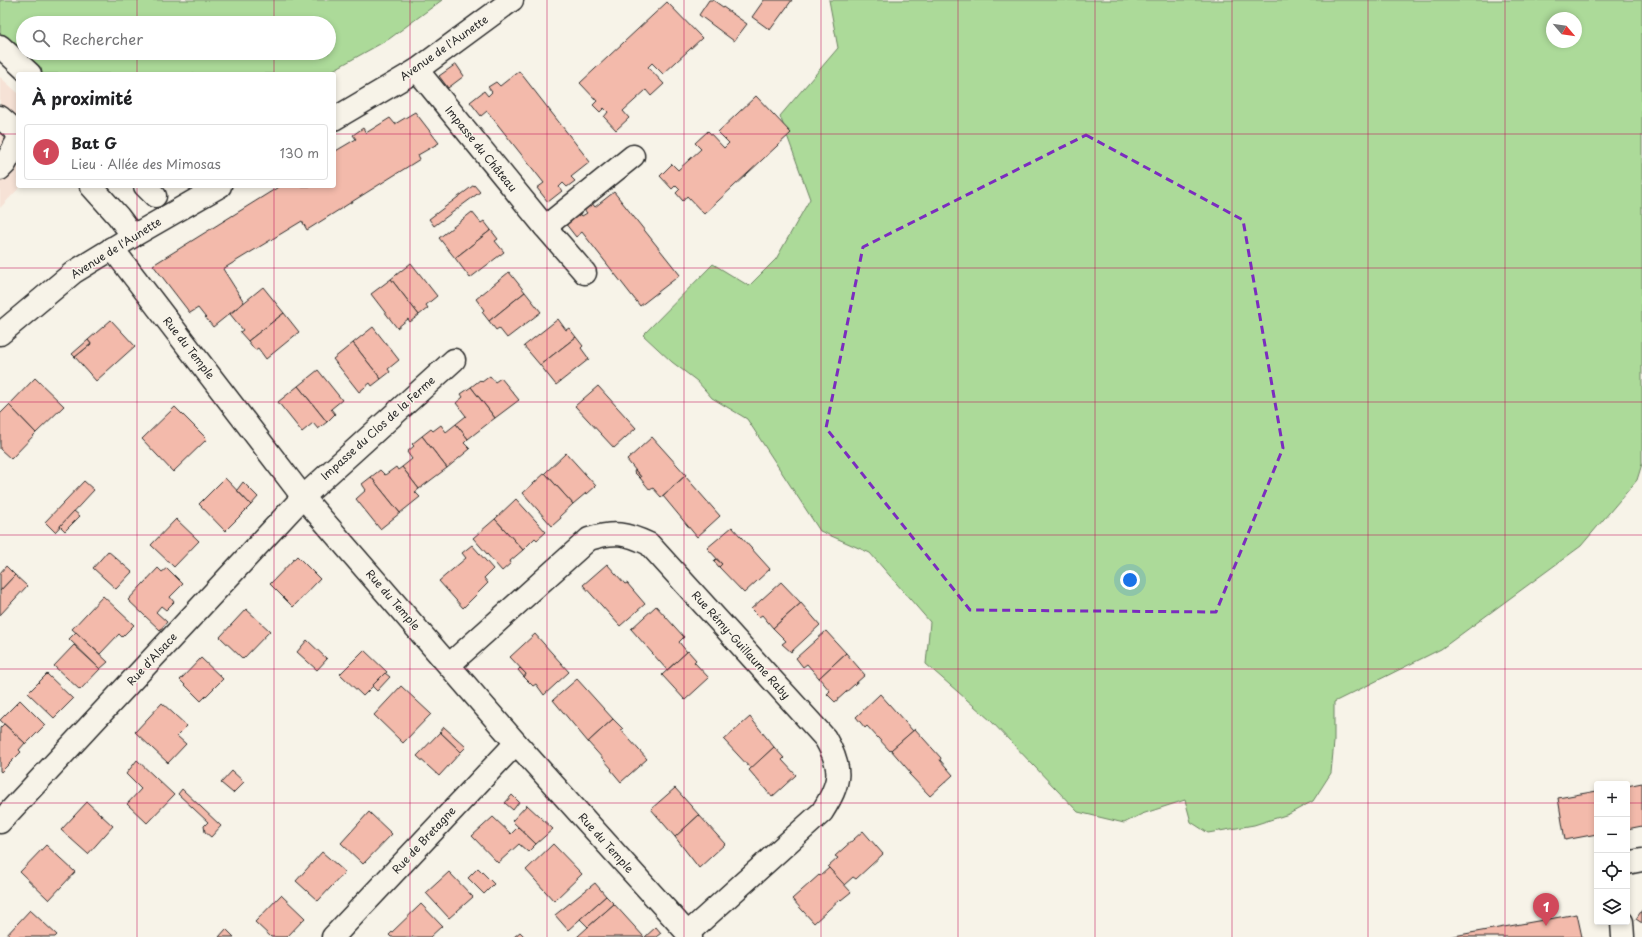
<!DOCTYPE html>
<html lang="fr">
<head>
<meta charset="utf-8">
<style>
  :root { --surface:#fff; --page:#f2f2f2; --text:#202124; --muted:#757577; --line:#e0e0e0; --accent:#d1495b }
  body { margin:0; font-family:"Playpen Sans",sans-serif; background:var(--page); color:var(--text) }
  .controls { position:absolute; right:12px; bottom:12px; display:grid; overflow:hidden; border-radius:4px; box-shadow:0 2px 6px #0003 }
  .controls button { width:36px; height:36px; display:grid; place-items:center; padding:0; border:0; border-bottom:1px solid var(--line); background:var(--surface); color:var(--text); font:20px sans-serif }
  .compass { position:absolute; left:1546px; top:12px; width:36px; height:36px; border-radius:50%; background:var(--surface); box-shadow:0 2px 6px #0003; rotate:119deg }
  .you { position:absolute; left:1130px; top:580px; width:14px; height:14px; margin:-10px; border:3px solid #fff; border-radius:50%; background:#1a73e8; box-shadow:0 0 0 6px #1a73e833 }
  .badge { display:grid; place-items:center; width:26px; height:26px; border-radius:50%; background:var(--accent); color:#fff; font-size:13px; font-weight:700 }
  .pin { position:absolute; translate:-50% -33px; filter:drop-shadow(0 1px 2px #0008) }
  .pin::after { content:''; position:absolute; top:21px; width:14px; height:12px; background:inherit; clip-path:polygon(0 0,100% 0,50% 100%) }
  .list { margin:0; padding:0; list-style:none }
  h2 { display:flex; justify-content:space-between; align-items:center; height:52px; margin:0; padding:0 16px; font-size:17px }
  h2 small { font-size:13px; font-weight:400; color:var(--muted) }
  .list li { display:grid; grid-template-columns:26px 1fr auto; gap:12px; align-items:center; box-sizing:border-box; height:56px; margin:0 8px 8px; padding:0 8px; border:1px solid var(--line); border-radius:4px }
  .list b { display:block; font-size:15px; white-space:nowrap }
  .list p { margin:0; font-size:13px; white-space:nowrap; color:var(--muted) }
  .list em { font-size:13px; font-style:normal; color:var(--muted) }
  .icon { flex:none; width:22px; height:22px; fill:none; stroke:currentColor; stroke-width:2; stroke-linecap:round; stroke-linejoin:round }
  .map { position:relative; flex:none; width:1642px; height:937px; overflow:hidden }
  .search { position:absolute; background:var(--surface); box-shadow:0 2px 6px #0003; left:16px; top:16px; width:320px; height:44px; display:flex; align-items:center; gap:10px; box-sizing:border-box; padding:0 14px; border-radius:22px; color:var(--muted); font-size:15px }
  .panel { position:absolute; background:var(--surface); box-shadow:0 2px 6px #0003; left:16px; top:72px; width:320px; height:116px; border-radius:4px }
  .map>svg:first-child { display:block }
  .built { fill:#f6e2d6 }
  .green { fill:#acda99; stroke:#6c8262; fill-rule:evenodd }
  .building { fill:#f3baab; stroke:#2b2b2b }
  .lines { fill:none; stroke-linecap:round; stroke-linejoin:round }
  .minor-casing { stroke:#2b2b2b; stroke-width:25 }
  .minor { stroke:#f7f3e8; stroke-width:22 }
  .marked { fill:none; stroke:#7b2cbf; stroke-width:3; stroke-dasharray:8 5; stroke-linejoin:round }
  .grid { fill:none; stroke:#c2185b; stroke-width:1; stroke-opacity:0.55 }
  .labels { text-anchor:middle; stroke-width:3; stroke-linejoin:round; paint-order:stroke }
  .street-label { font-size:11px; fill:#2b2b2b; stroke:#f7f3e8 }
</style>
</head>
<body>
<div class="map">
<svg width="1642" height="937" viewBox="0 0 1642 937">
  <rect width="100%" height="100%" fill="#f7f3e8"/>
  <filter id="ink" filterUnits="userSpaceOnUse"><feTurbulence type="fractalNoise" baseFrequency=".025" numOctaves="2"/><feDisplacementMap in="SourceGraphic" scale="8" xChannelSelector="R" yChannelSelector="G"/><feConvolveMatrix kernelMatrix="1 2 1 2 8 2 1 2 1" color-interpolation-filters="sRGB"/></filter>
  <g filter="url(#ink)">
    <polygon class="built" points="0,77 18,93 18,186 21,186 0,208"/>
    <g class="green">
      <path d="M0,0H442L389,39L326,74H32L0,45ZM23,23H329V53H23Z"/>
      <path d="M829,0H1642V464L1637,480L1581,546L1441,649L1334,702V742L1331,773L1313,801L1289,814L1254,825L1208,833L1191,822L1185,800L1142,814L1124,823L1078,812L990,720L926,664L930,622L870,553L820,531L747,419L712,398L697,381L672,362L643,335L713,264L749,286L776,259L810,199L780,116L838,48ZM1552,18H1576V42H1552Z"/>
    </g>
    <g class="building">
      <polygon points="709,0 713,0 747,24 734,41 699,15"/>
      <polygon points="764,0 792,0 770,30 752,17"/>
      <polygon points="667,2 702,38 663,74 652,63 648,67 664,84 651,96 646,90 623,111 629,118 616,130 604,117 608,112 604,108 600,112 593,105 597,101 580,83"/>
      <polygon points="456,64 464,76 448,88 439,76"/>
      <polygon points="519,71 590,162 571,177 575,181 567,187 563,183 559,187 562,191 548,202 537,188 544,183 517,149 487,111 481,116 470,102 484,91 488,96 492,92 488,87 496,82 500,86"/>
      <polygon points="756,96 791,133 704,214 687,196 683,201 676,193 680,189 676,185 672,189 660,176 672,164 678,170 701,149 695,143 708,131 724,148 729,143 718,132"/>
      <polygon points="415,112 439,143 418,155 420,159 307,230 302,221 223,269 244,302 213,327 198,308 190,313 153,265 280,186 334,186 334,152 356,139 353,135 363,128 366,133 390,118 395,124"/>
      <polygon points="474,185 480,192 434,226 429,219"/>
      <polygon points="614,192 680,275 640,306 582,232 576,237 565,223 579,212 582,216 587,213 583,208 591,202 595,207"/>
      <polygon points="472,212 481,223 484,221 491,230 455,258 439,238"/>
      <polygon points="491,230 498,239 495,241 504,252 470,278 455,258"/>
      <polygon points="411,263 437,296 426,305 428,308 419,315 391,279"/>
      <polygon points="509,272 525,292 489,321 482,312 484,310 476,299"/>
      <polygon points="391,279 419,315 410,322 408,319 397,328 371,294"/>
      <polygon points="263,287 284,313 248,341 240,332 243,330 230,314"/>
      <polygon points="525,292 541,312 507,338 499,328 496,330 489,321"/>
      <polygon points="284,313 299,332 266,359 258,348 255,350 248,341"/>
      <polygon points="558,319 566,330 569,328 576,337 540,365 524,346"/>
      <polygon points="111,320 135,346 96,381 75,357 91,344 88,340"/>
      <polygon points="373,327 399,360 388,369 390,372 381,379 353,343"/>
      <polygon points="576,337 583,346 581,348 589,359 556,385 540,365"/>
      <polygon points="88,340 91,344 75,357 72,354"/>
      <polygon points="353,343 381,379 372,386 370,383 359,392 333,359"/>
      <polygon points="318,370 342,400 331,409 335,414 327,422 298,386"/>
      <polygon points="490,376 495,382 501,378 519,400 495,418 471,387 480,380 482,382"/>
      <polygon points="35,378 64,406 36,433 9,405"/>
      <polygon points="298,386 327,422 318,429 313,423 302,432 278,402"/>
      <polygon points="598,386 636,428 614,448 575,406"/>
      <polygon points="471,387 495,418 468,439 456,424 466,416 456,403 463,397 461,394"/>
      <polygon points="9,405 36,433 11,459 0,449 0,414"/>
      <polygon points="175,407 207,439 173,472 142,439"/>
      <polygon points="456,424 468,439 464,443 470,449 447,468 422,436 431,429 433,431 441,425 446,432"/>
      <polygon points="422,436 447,468 419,489 402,467 412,459 407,452 414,446 412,444"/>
      <polygon points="652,437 686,475 661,497 653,488 650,490 640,478 641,477 627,460"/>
      <polygon points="566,453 596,486 587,494 586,493 573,504 545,473"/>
      <polygon points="396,467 398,470 402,467 419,489 415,492 420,497 400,513 371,477 380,470 385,475"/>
      <polygon points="635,470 641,477 640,478 634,472"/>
      <polygon points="545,473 573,504 560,516 561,518 552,526 523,493"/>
      <polygon points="685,476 720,516 697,537 663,496"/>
      <polygon points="371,477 400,513 380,529 356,499 366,490 362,484"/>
      <polygon points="225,478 251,505 225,531 199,504"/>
      <polygon points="84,481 94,490 55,532 45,522"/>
      <polygon points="243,482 258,497 251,505 237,490"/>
      <polygon points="516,499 546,532 537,540 535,538 523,550 495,519"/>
      <polygon points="74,511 80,516 65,531 60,526"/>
      <polygon points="176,519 199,541 174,567 151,545"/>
      <polygon points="495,519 523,550 510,561 511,563 502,571 473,538"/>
      <polygon points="732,527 770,569 744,593 719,567 722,564 707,548"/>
      <polygon points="472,545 493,569 484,578 488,583 463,608 439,581 466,558 462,553"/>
      <polygon points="108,551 132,572 116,589 93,568"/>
      <polygon points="297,556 320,579 293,607 270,584"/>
      <polygon points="716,559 722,564 719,567 714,561"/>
      <polygon points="607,564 625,584 627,583 645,604 620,626 583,585"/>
      <polygon points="6,566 15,575 0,591 0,573"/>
      <polygon points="158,568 162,572 167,568 183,584 170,597 174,602 166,610 161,606 156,612 167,622 160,630 128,600"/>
      <polygon points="15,575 27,586 0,615 0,591"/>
      <polygon points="781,582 801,603 773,628 762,615 759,617 751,609"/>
      <polygon points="103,596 134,625 122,637 119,634 100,654 72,629"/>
      <polygon points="801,603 820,625 791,652 782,644 786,641 773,628"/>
      <polygon points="656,606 684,637 679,642 687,652 667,670 631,629"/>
      <polygon points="246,609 270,631 243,659 220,637"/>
      <polygon points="826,631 846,653 819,678 807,664 803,667 796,658"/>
      <polygon points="76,632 108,662 100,669 69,639"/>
      <polygon points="535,634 569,672 544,695 536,684 533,686 524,677 526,674 510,657"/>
      <polygon points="307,640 327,659 317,670 297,652"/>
      <polygon points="74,645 100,669 80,690 54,666"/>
      <polygon points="364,650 387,672 363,696 340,674"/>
      <polygon points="688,651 696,660 694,662 709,678 685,700 662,675"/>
      <polygon points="846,653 865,675 835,702 827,694 830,691 819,678"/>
      <polygon points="201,658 223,679 201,701 180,680"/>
      <polygon points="520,668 526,674 524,677 518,670"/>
      <polygon points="385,673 390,677 377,691 372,686"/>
      <polygon points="47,674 73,699 54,718 28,693"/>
      <polygon points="577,679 613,719 588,742 553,700"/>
      <polygon points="401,686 431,714 403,743 374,715"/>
      <polygon points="880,694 913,731 890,751 867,726 865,728 856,717"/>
      <polygon points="20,700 45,725 26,744 0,720"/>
      <polygon points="162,703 187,726 177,736 186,744 168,763 135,732"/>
      <polygon points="750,717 774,747 751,769 724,740"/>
      <polygon points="613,719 623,729 621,730 647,759 621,782 611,770 612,769 588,742"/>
      <polygon points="4,724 25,743 19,750 21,752 1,772 0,771 0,728"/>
      <polygon points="444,727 466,747 461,752 440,732"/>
      <polygon points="915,729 941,758 940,760 953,775 930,796 909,774 911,773 891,750"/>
      <polygon points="440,732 461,752 439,776 417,756"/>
      <polygon points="774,747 784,758 782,760 796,775 772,797 749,770"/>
      <polygon points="137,760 174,795 147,823 127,804 141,789 126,774"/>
      <polygon points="232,771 244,782 233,793 221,783"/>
      <polygon points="1642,783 1642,826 1627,829 1627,786"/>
      <polygon points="675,788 699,815 675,837 651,809"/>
      <polygon points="182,789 221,826 211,837 205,832 204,826 208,822 178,794"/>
      <polygon points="1597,791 1597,834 1565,840 1558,798"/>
      <polygon points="512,795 519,802 513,810 505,803"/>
      <polygon points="87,802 113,826 88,854 61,830"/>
      <polygon points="527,805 553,829 536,844 512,821"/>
      <polygon points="369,812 392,834 363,864 341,843"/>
      <polygon points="699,815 725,844 699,868 675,837"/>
      <polygon points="493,817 511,834 518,827 536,844 528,852 519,844 498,863 472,836"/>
      <polygon points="863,831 883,854 856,879 853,877 844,885 828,867 838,858 835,856"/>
      <polygon points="553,844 582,874 554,901 526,870"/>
      <polygon points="46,845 75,872 49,900 20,872"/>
      <polygon points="322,852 345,872 318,901 296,881"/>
      <polygon points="478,868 494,884 484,894 468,878"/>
      <polygon points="829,868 851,892 841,900 840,899 814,923 792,899 819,875 820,876"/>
      <polygon points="449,872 473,897 449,918 426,893"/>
      <polygon points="595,883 606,896 568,930 555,915"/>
      <polygon points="281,895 305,918 287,937 271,937 255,922"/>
      <polygon points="606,896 614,904 588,927 580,919"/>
      <polygon points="421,904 442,926 430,937 391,937 389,935"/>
      <polygon points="614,904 644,937 577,937 588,927"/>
      <polygon points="30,910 57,935 55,937 5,937"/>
      <polygon points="1642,910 1642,923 1636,919"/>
      <polygon points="1577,914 1582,937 1448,937"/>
      <polygon points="656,927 661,933 656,937 645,937"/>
      <polygon points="226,929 234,937 219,937"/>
      <polygon points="520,932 525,937 514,937"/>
    </g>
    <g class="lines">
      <defs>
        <g id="minor">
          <polyline points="0,46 30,74"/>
          <polyline points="417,70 545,227 585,273"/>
          <polyline points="0,117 18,133"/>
          <polyline points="334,119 417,70 512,0"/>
          <polyline points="0,169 5,164 18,140"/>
          <polyline points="91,186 118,216 133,236"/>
          <polyline points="145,186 155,196"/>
          <polyline points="545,227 633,156"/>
          <polyline points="112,248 303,497 516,743 691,937"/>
          <polyline points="0,334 74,272 133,236 220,186"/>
          <path d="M449,665L589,539C614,531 626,533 649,544L825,738C843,769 841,782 822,812L688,933"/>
          <polyline points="0,822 303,497 454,360"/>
          <polyline points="1627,863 1642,860"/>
          <polyline points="1622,922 1623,937"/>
          <polyline points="333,937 516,743"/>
        </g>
      </defs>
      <use href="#minor" class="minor-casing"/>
      <use href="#minor" class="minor"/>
    </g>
  </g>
  <path class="marked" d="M1086,135L1243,220L1283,448L1216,612L970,610L826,428L863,247Z"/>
  <path class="grid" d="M137,0V23M274,0V23M410,0V937M547,0V937M684,0V937M821,0V937M958,0V937M1095,0V937M1232,0V937M1368,0V937M1505,0V937M137,53V74M274,53V74M0,134H18M334,134H1642M137,186V937M274,186V937M0,268H1642M0,402H1642M0,535H1642M0,669H1642M0,803H1597M1627,803H1642"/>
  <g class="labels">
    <g class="street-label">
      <text transform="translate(444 48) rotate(-35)" y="4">Avenue de l'Aunette</text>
      <text transform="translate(481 149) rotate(51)" y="4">Impasse du Château</text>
      <text transform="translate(116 248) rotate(-32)" y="4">Avenue de l'Aunette</text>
      <text transform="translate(189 348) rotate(52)" y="4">Rue du Temple</text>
      <text transform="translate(378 428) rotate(-42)" y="4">Impasse du Clos de la Ferme</text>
      <text transform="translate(393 600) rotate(49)" y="4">Rue du Temple</text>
      <text transform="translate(741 645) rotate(48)" y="4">Rue Rémy-Guillaume Raby</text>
      <text transform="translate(152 659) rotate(-47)" y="4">Rue d'Alsace</text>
      <text transform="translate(424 840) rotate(-47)" y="4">Rue de Bretagne</text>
      <text transform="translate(606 843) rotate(48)" y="4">Rue du Temple</text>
    </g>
  </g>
</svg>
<div class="controls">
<button>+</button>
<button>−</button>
<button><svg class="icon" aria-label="locate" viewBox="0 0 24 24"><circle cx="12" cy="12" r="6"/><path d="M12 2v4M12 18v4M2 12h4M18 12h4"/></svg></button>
<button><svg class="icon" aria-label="layers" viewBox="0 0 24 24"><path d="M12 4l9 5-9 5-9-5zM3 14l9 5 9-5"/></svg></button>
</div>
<svg class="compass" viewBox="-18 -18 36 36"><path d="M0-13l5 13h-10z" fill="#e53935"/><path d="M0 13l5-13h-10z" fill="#757577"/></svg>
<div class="you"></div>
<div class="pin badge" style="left:1546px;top:926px">1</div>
<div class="search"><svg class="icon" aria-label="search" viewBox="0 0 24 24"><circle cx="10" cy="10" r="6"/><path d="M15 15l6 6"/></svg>Rechercher</div>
<section class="panel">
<h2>À proximité<small></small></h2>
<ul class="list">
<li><span class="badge">1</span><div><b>Bat G</b><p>Lieu · Allée des Mimosas</p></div><em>130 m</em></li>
</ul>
</section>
</div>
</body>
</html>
